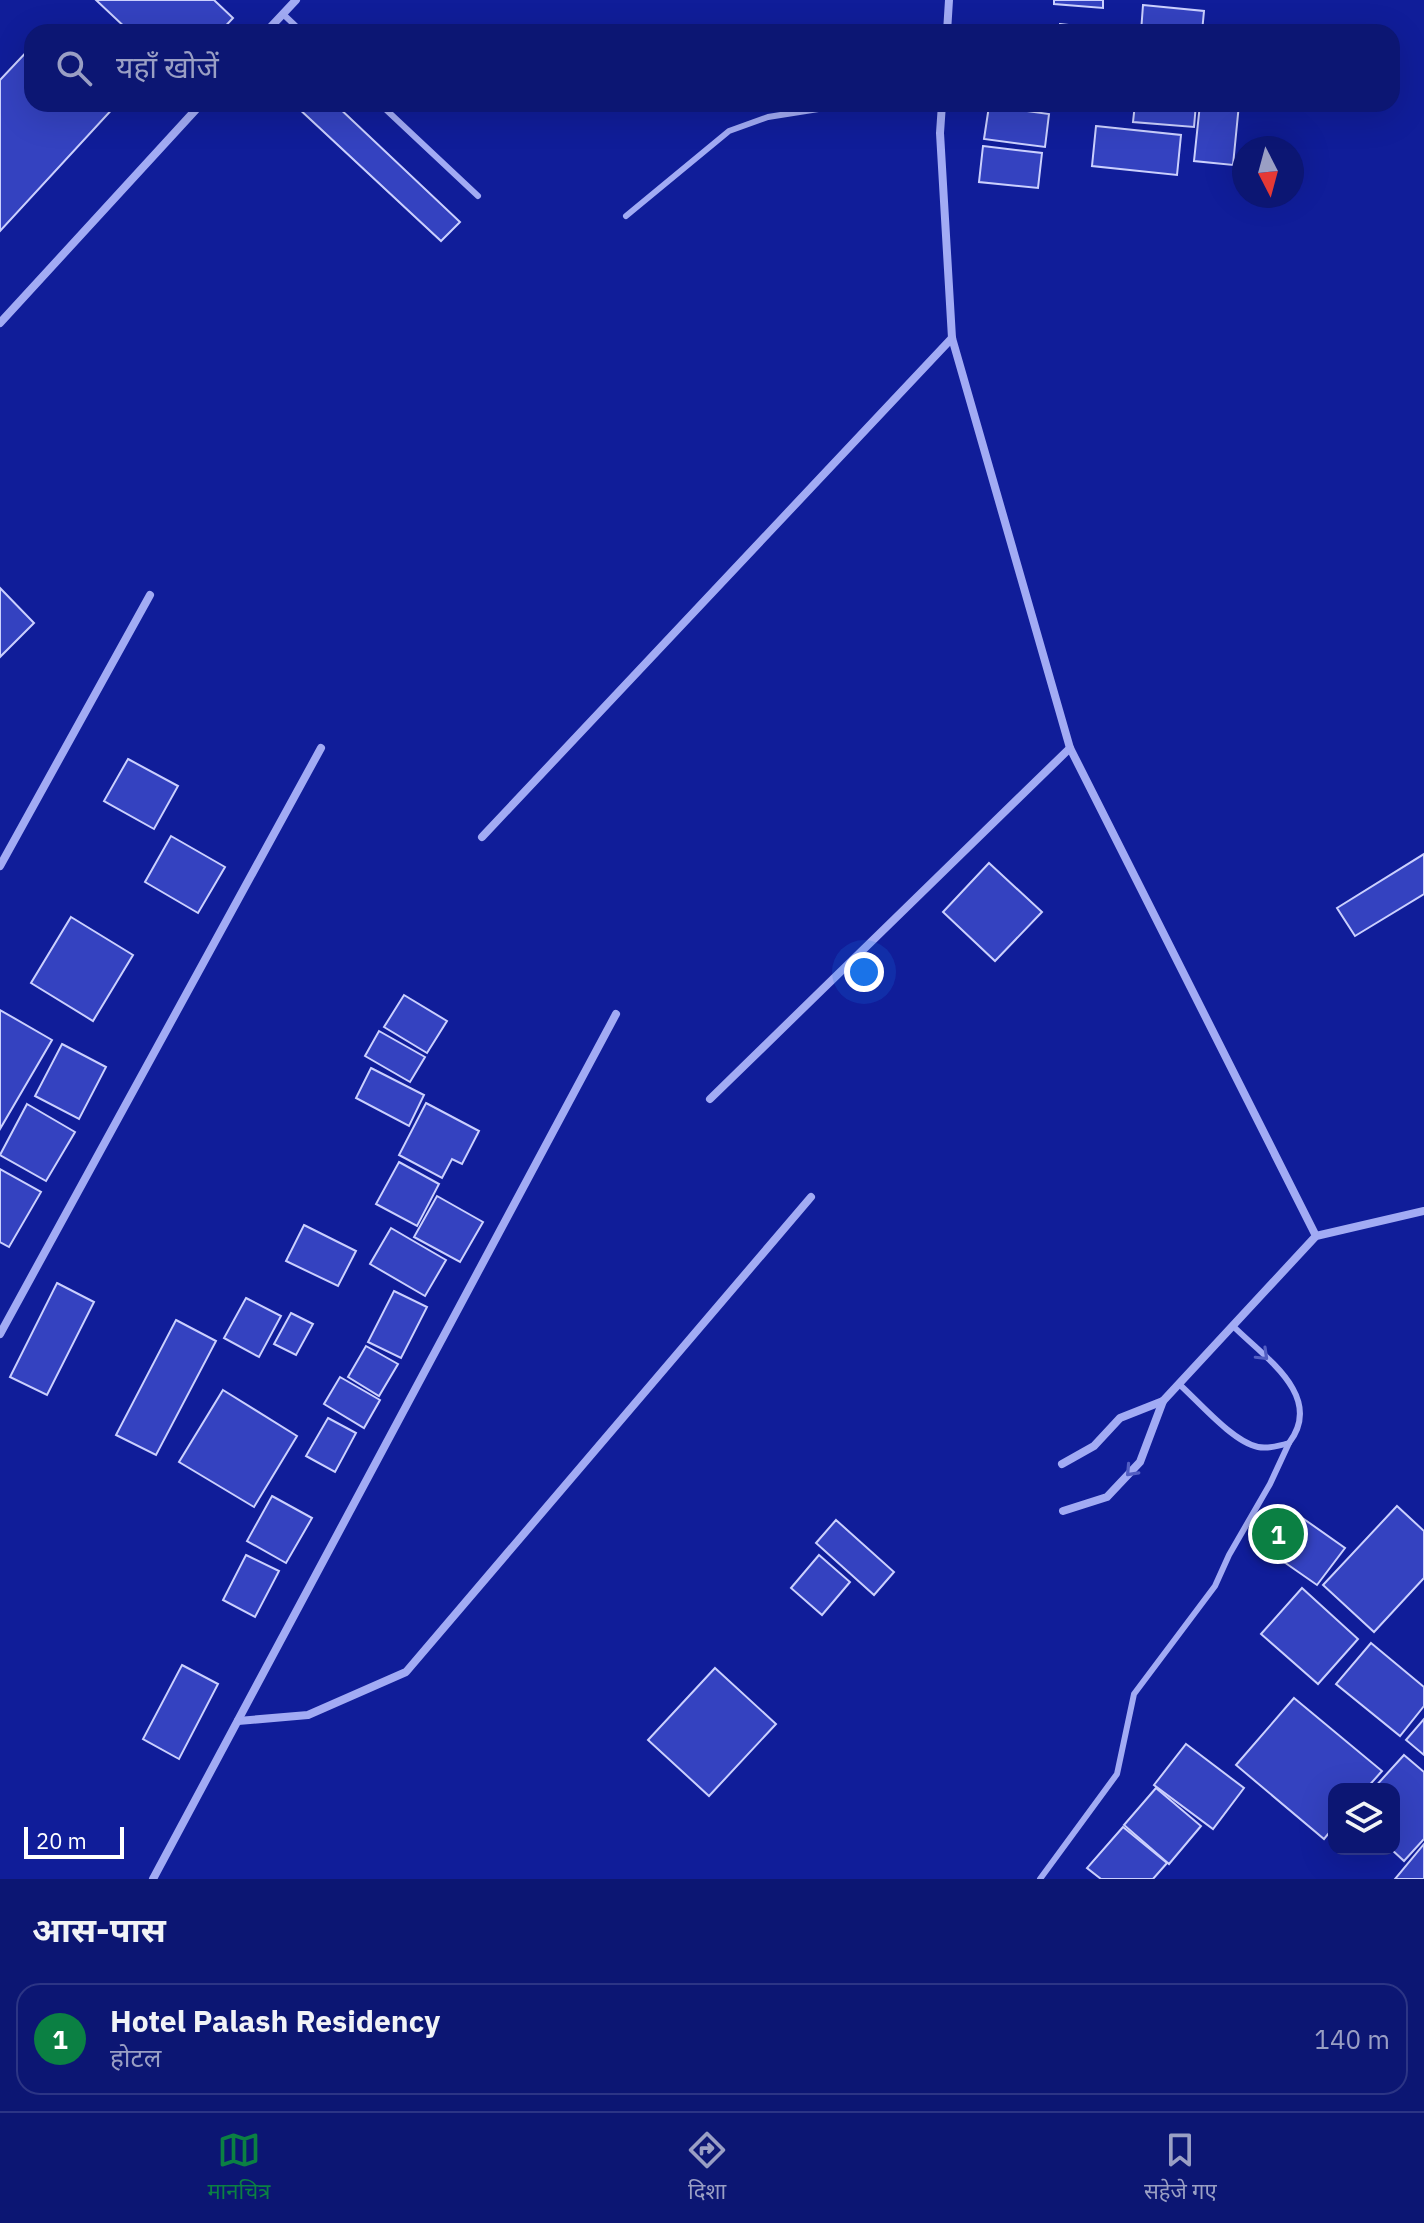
<!DOCTYPE html>
<html lang="hi">
<head>
<meta charset="utf-8">
<style>
  :root { --surface:#0c1673; --page:#151f78; --text:#f1f3f6; --muted:#9a9fc4; --line:#2c3585; --accent:#0b8043 }
  body { margin:0; font-family:"IBM Plex Sans","Noto Sans Devanagari",sans-serif; background:var(--page); color:var(--text) }
  .controls { position:absolute; right:24px; bottom:24px; display:grid; overflow:hidden; border-radius:16px; box-shadow:0 8px 32px #0002 }
  .controls button { width:72px; height:72px; display:grid; place-items:center; padding:0; border:0; border-bottom:2px solid var(--line); background:var(--surface); color:var(--text); font:40px sans-serif }
  .compass { position:absolute; left:1232px; top:136px; width:72px; height:72px; border-radius:50%; background:var(--surface); box-shadow:0 8px 32px #0002; rotate:174deg }
  .scale { position:absolute; left:24px; bottom:20px; width:100px; box-sizing:border-box; padding-left:8px; border:4px solid #fff; border-top:0; font-size:22px; line-height:28px; white-space:nowrap; color:#fff; -webkit-text-stroke:6px #101d99; paint-order:stroke }
  .you { position:absolute; left:864px; top:972px; width:28px; height:28px; margin:-20px; border:6px solid #fff; border-radius:50%; background:#1a73e8; box-shadow:0 0 0 12px #1a73e833 }
  .badge { display:grid; place-items:center; width:52px; height:52px; border-radius:50%; background:var(--accent); color:#fff; font-size:26px; font-weight:700 }
  .pin { position:absolute; translate:-50% -50%; border:4px solid #fff; box-shadow:0 2px 8px #0006 }
  .list { margin:0; padding:0; list-style:none }
  h2 { display:flex; justify-content:space-between; align-items:center; height:104px; margin:0; padding:0 32px; font-size:34px }
  h2 small { font-size:26px; font-weight:400; color:var(--muted) }
  .list li { display:grid; grid-template-columns:52px 1fr auto; gap:24px; align-items:center; box-sizing:border-box; height:112px; margin:0 16px 16px; padding:0 16px; border:2px solid var(--line); border-radius:24px }
  .list b { display:block; font-size:30px; white-space:nowrap }
  .list p { margin:0; font-size:26px; white-space:nowrap; color:var(--muted) }
  .list em { font-size:26px; font-style:normal; color:var(--muted) }
  .icon { flex:none; width:44px; height:44px; fill:none; stroke:currentColor; stroke-width:2; stroke-linecap:round; stroke-linejoin:round }
  .map { position:relative; flex:none; width:1424px; height:1879px; overflow:hidden }
  .search { position:absolute; background:var(--surface); box-shadow:0 8px 32px #0002; left:24px; right:24px; top:24px; height:88px; display:flex; align-items:center; gap:20px; box-sizing:border-box; padding:0 28px; border-radius:24px; color:var(--muted); font-size:30px }
  .sheet { height:232px; background:var(--surface) }
  nav { display:flex; justify-content:space-around; align-items:center; box-sizing:border-box; height:112px; border-top:2px solid var(--line); background:var(--surface); font-size:22px; color:var(--muted) }
  nav a { display:grid; justify-items:center; gap:4px }
  nav .on { color:var(--accent) }
  .map>svg:first-child { display:block }
  .building { fill:#3442c0; stroke:#cbd0fe; stroke-width:2 }
  .lines { fill:none; stroke-linecap:round; stroke-linejoin:round }
  .service { stroke:#a2abf4; stroke-width:6 }
  .minor { stroke:#a2abf4; stroke-width:8 }
  .oneway { stroke:#525dc2 }
</style>
</head>
<body>
<div class="map">
<svg width="1424" height="1879" viewBox="0 0 1424 1879">
  <rect width="100%" height="100%" fill="#101d99"/>
  <g class="building">
    <polygon points="96,0 214,0 233,18 220,32 130,32"/>
    <polygon points="1054,0 1103,0 1103,8 1054,4"/>
    <polygon points="1143,5 1204,11 1202,32 1141,32"/>
    <polygon points="1060,24 1130,32 1060,32"/>
    <polygon points="32,46 32,104 117,104 0,231 0,80"/>
    <polygon points="297,104 335,104 460,222 441,241 296,106"/>
    <polygon points="1135,104 1196,104 1194,127 1133,122"/>
    <polygon points="1200,104 1239,104 1233,165 1194,161"/>
    <polygon points="989,106 1049,114 1045,147 984,139"/>
    <polygon points="1096,126 1181,135 1177,175 1092,166"/>
    <polygon points="983,146 1042,153 1038,188 979,182"/>
    <polygon points="0,588 34,623 0,657"/>
    <polygon points="128,759 178,786 154,829 104,801"/>
    <polygon points="171,836 225,867 198,913 145,882"/>
    <polygon points="1424,854 1424,894 1355,936 1337,908"/>
    <polygon points="989,863 1042,912 995,961 943,912"/>
    <polygon points="71,917 133,955 93,1021 31,983"/>
    <polygon points="404,995 447,1021 427,1053 384,1027"/>
    <polygon points="0,1010 52,1040 0,1129"/>
    <polygon points="379,1031 425,1057 410,1082 365,1056"/>
    <polygon points="62,1044 106,1067 79,1119 35,1096"/>
    <polygon points="371,1068 424,1095 409,1126 356,1098"/>
    <polygon points="426,1103 479,1131 462,1164 452,1159 442,1178 399,1155"/>
    <polygon points="27,1104 75,1132 46,1181 0,1155"/>
    <polygon points="399,1162 439,1184 417,1226 376,1204"/>
    <polygon points="0,1169 41,1192 9,1247 0,1242"/>
    <polygon points="437,1196 483,1222 460,1262 414,1237"/>
    <polygon points="304,1225 356,1251 338,1286 286,1261"/>
    <polygon points="391,1228 446,1260 425,1296 370,1264"/>
    <polygon points="57,1283 94,1302 47,1395 10,1377"/>
    <polygon points="394,1291 427,1307 401,1358 368,1342"/>
    <polygon points="246,1298 281,1316 259,1357 224,1338"/>
    <polygon points="291,1313 313,1324 296,1355 274,1344"/>
    <polygon points="176,1320 216,1341 156,1455 116,1435"/>
    <polygon points="366,1346 398,1364 379,1396 348,1377"/>
    <polygon points="340,1377 380,1400 364,1428 324,1404"/>
    <polygon points="223,1390 297,1436 254,1507 179,1462"/>
    <polygon points="328,1418 356,1433 335,1472 306,1456"/>
    <polygon points="272,1496 312,1518 286,1563 247,1541"/>
    <polygon points="1397,1506 1424,1531 1424,1578 1374,1632 1323,1585"/>
    <polygon points="1301,1517 1345,1548 1317,1585 1274,1555"/>
    <polygon points="836,1520 894,1572 874,1595 816,1543"/>
    <polygon points="246,1555 279,1571 255,1617 223,1600"/>
    <polygon points="819,1555 850,1582 822,1615 791,1588"/>
    <polygon points="1302,1588 1358,1639 1318,1684 1261,1634"/>
    <polygon points="1371,1643 1424,1687 1424,1706 1400,1736 1336,1684"/>
    <polygon points="182,1665 218,1684 179,1759 143,1739"/>
    <polygon points="715,1668 776,1724 709,1796 648,1740"/>
    <polygon points="1294,1698 1382,1771 1366,1789 1334,1789 1334,1827 1324,1839 1236,1765"/>
    <polygon points="1424,1719 1424,1755 1406,1740"/>
    <polygon points="1186,1744 1244,1788 1213,1829 1154,1785"/>
    <polygon points="1404,1755 1424,1772 1424,1839 1404,1861 1391,1849 1394,1849 1394,1789 1373,1789"/>
    <polygon points="1156,1788 1201,1826 1169,1864 1124,1825"/>
    <polygon points="1123,1827 1167,1863 1153,1879 1101,1879 1087,1868"/>
    <polygon points="1424,1844 1424,1879 1395,1879"/>
  </g>
  <g class="lines">
    <g class="service">
      <polyline points="283,14 302,32"/>
      <polyline points="380,104 478,196"/>
      <polyline points="626,216 729,131 768,117 850,104"/>
      <path d="M1179,1384C1199,1402 1233,1442 1258,1447C1268,1449 1279,1446 1289,1443C1325,1396 1264,1357 1233,1326"/>
      <polyline points="1040,1879 1117,1774 1134,1694 1215,1586 1229,1555 1270,1484 1289,1443"/>
    </g>
    <g class="minor">
      <polyline points="266,32 296,0"/>
      <polyline points="947,32 949,0"/>
      <polyline points="942,104 940,133 952,338 1070,748 1316,1236"/>
      <polyline points="0,323 201,104"/>
      <polyline points="482,837 952,338"/>
      <polyline points="0,866 150,595"/>
      <polyline points="710,1099 1070,748"/>
      <polyline points="0,1334 321,748"/>
      <polyline points="1062,1464 1094,1446 1120,1418 1163,1401"/>
      <polyline points="1063,1511 1107,1497 1140,1462 1163,1401 1316,1236 1424,1211"/>
      <polyline points="238,1721 308,1715 406,1672 811,1197"/>
      <polyline points="153,1879 616,1014"/>
    </g>
  </g>
  <defs><path id="oneway-chevron" d="M-2-3.5L2.5 0L-2 3.5" fill="none" stroke-width="1.6" stroke-linecap="round" stroke-linejoin="round" transform="scale(2)"/></defs>
  <g class="oneway">
    <use href="#oneway-chevron" transform="translate(1263 1355) rotate(44)"/>
    <use href="#oneway-chevron" transform="translate(1131 1471) rotate(133)"/>
  </g>
</svg>
<div class="controls">
<button><svg class="icon" aria-label="layers" viewBox="0 0 24 24"><path d="M12 4l9 5-9 5-9-5zM3 14l9 5 9-5"/></svg></button>
</div>
<svg class="compass" viewBox="-18 -18 36 36"><path d="M0-13l5 13h-10z" fill="#e53935"/><path d="M0 13l5-13h-10z" fill="#9a9fc4"/></svg>
<div class="scale">20 m</div>
<div class="you"></div>
<div class="pin badge" style="left:1278px;top:1534px">1</div>
<div class="search"><svg class="icon" aria-label="search" viewBox="0 0 24 24"><circle cx="10" cy="10" r="6"/><path d="M15 15l6 6"/></svg>यहाँ खोजें</div>
</div>
<section class="sheet">
<h2>आस-पास<small></small></h2>
<ul class="list">
<li><span class="badge">1</span><div><b>Hotel Palash Residency</b><p>होटल</p></div><em>140 m</em></li>
</ul>
</section>
<nav>
<a class="on"><svg class="icon" aria-label="map" viewBox="0 0 24 24"><path d="M3 6l6-2 6 2 6-2v14l-6 2-6-2-6 2zM9 4v14M15 6v14"/></svg>मानचित्र</a>
<a><svg class="icon" aria-label="directions" viewBox="0 0 24 24"><path d="M12 3l9 9-9 9-9-9zM9 14v-3h6M13 9l2 2-2 2"/></svg>दिशा</a>
<a><svg class="icon" aria-label="saved" viewBox="0 0 24 24"><path d="M7 4h10v16l-5-4-5 4z"/></svg>सहेजे गए</a>
</nav>
</body>
</html>
